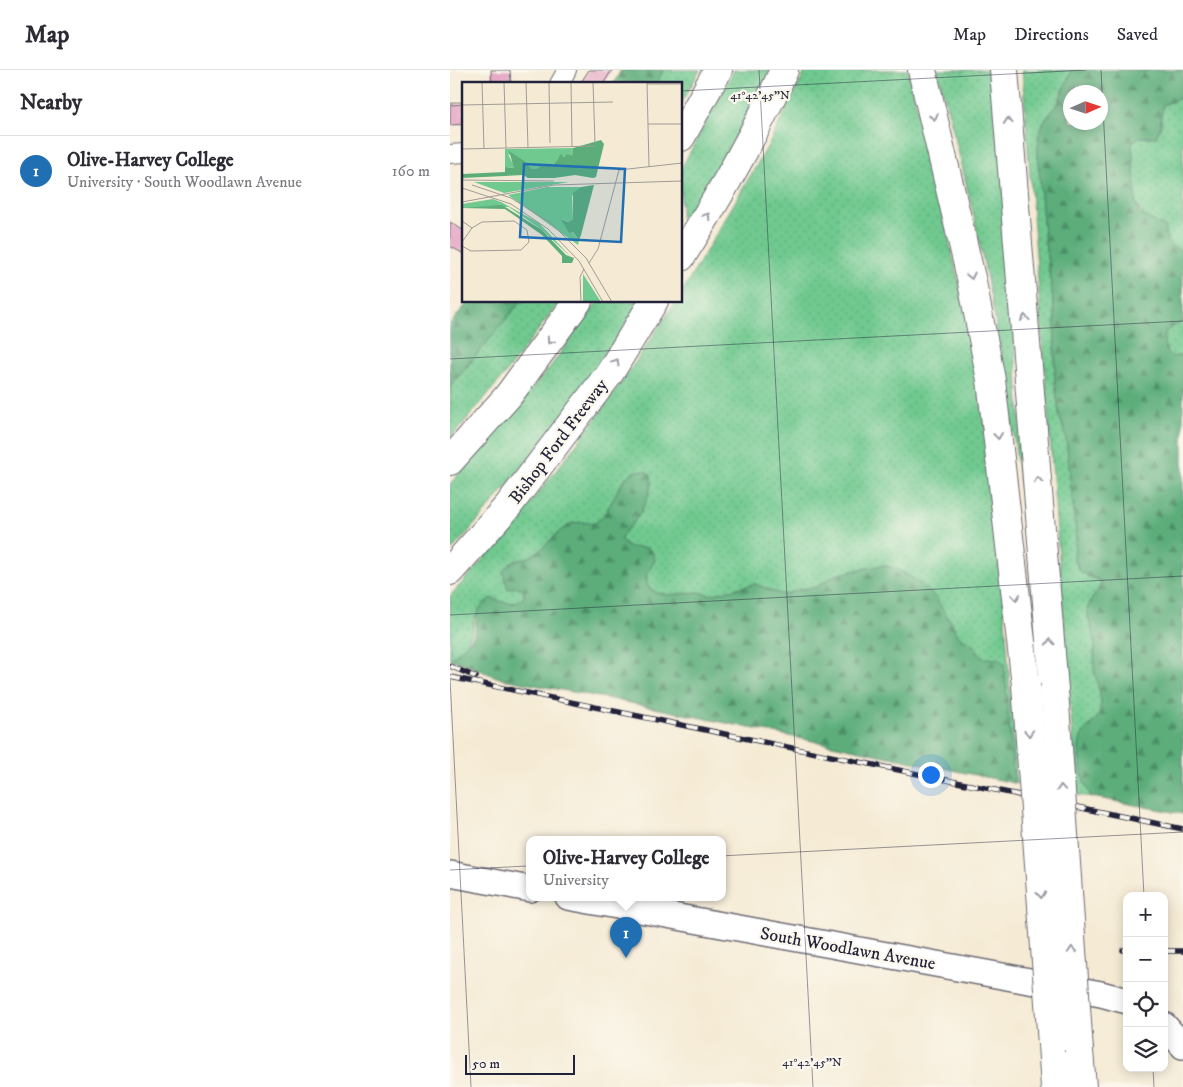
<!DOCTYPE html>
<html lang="en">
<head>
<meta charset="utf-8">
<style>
  :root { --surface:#fff; --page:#f2f2f3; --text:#2b2b33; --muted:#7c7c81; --line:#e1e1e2; --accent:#1f6fb2 }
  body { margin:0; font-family:"IM FELL DW Pica",serif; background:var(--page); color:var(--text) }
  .controls { position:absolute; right:15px; bottom:15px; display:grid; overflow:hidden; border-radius:10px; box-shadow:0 2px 12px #0003 }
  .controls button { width:45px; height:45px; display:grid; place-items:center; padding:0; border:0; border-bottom:1px solid var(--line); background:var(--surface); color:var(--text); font:25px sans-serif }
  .compass { position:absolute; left:613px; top:15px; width:45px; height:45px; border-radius:50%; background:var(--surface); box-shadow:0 2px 12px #0003; rotate:87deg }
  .scale { position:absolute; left:15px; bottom:12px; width:110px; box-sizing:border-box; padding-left:5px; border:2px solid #22223b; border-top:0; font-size:14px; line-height:18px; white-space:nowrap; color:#22223b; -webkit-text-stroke:4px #fbf7ec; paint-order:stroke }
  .you { position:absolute; left:480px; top:704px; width:18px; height:18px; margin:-12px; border:4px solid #fff; border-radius:50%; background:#1a73e8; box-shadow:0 0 0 8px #1a73e833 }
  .badge { display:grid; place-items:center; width:32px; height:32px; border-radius:50%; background:var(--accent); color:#fff; font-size:16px; font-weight:700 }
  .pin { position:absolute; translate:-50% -41px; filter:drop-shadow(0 1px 2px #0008) }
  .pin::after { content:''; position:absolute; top:26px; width:18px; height:15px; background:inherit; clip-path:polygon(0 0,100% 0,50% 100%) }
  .popup { position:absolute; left:76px; top:766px; width:200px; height:65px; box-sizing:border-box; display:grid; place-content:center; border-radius:10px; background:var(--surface); filter:drop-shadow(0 1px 4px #0005); font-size:16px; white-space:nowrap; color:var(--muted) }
  .popup b { font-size:19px; color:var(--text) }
  .popup::after { content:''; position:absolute; left:50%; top:100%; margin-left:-10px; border:10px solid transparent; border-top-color:var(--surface) }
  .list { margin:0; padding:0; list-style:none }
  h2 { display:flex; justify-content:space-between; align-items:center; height:65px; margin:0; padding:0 20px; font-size:21px }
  h2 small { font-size:16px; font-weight:400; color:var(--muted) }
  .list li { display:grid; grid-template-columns:32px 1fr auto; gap:15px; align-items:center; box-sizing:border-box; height:70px; padding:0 20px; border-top:1px solid var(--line) }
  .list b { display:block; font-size:19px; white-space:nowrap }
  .list p { margin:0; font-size:16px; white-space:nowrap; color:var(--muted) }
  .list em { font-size:16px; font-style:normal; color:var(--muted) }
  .icon { flex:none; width:28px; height:28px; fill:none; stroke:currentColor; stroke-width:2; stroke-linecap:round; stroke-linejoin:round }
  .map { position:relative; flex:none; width:733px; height:1017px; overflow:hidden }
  header { display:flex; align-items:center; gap:30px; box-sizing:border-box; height:70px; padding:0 25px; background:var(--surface); border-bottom:1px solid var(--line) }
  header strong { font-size:24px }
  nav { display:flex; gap:28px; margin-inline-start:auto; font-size:18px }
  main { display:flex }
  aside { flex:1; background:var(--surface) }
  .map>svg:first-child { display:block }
  .grass { fill:url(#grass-dots); stroke:#497665 }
  .forest { fill:url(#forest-firs); stroke:#3f685a; fill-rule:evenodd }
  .building { fill:#e39bc0 }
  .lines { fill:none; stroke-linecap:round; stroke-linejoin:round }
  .street-casing { stroke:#6c6871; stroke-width:20 }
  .secondary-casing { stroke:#6c6871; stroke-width:28 }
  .highway-casing { stroke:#6c6871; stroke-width:30 }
  .street { stroke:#fff; stroke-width:18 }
  .secondary { stroke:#fff; stroke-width:25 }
  .highway { stroke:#fff; stroke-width:28 }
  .rail-casing { stroke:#22223b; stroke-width:5.5 }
  .rail { stroke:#fbf7ec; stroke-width:4; stroke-dasharray:11; stroke-linecap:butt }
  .highway-bridge-casing { stroke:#6c6871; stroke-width:30; stroke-linecap:butt }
  .highway-bridge { stroke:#fff; stroke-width:28 }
  .oneway { stroke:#9c9ca7 }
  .ticks { fill:none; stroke:#22223b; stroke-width:1; stroke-opacity:0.45 }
  .labels { text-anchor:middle; stroke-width:4.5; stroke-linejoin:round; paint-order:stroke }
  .street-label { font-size:18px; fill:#22223b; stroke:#fbf7ec }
  .inset-road { fill:none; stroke:#a19b97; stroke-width:1 }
  .view { fill:#1f6fb2; fill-opacity:0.15; stroke:#1f6fb2; stroke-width:2.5 }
  .inset-edge { fill:none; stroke:#22223b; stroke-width:2.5 }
  .ticks-label { font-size:12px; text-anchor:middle; fill:#22223b; stroke:#fbf7ec; stroke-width:4.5; stroke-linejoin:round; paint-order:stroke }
</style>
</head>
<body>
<header>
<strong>Map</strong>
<nav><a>Map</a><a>Directions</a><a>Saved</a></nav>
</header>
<main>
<aside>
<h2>Nearby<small></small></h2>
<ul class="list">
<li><span class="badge">1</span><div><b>Olive-Harvey College</b><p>University · South Woodlawn Avenue</p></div><em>160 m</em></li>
</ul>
</aside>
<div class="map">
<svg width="733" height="1017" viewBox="0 0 733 1017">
  <defs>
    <pattern id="grass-dots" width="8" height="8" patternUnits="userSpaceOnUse" patternTransform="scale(1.25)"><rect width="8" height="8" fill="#70c98f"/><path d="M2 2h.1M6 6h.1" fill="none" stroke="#61ac7c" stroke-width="1.8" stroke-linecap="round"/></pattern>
    <pattern id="forest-firs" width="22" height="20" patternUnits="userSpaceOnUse" patternTransform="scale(1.25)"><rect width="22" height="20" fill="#5cad7a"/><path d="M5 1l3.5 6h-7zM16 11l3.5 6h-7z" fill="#4c8c65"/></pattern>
  </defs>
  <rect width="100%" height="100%" fill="#fbf7ec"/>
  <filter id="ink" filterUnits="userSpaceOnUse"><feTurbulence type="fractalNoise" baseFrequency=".02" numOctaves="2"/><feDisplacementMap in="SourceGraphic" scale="10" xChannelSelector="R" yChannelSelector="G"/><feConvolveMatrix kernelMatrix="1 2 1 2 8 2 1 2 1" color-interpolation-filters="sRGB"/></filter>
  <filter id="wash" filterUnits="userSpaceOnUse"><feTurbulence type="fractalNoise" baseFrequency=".0096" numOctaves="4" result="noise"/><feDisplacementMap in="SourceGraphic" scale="20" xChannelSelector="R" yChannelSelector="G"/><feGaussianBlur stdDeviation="1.12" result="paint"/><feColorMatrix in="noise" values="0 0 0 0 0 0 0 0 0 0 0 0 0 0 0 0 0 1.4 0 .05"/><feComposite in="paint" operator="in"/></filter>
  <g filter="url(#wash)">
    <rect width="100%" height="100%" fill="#f5ebd5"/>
    <g class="grass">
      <polygon points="213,0 250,0 231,34 231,14 207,14"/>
      <polygon points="284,0 321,0 231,167 231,99"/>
      <path d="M356,0H458L516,241L537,363L552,506L567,714L564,713L554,593L532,588L525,577L508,565L500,549L420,497L385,505L367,517L348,520L333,525L305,514L260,525L248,522L220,525L207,523L198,517L196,506L205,490L177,477L171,470L172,464L189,446L176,406L152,449L143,454C114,445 104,472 83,485C77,489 68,490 61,492L67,517L74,520V527C64,536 54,533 41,528L24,549C25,565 13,581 0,589V526C84,435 159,335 226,231H231V224L319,74Z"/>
      <path d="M487,0H546L578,462H575C560,305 529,152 487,0Z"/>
      <path d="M572,0H622L608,33L594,52L589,63L588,83L594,165L605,245V312L609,344L616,368L626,463L624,489L637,506L651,511L650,517L642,529L637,540L645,574L644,585L651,631L649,646L633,664C633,683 629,713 642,727L627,725Z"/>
      <path d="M733,27V181C728,179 722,178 719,174C711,167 690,143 686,134L682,73L689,67L699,68L711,58V44L713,35Z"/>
      <polygon points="71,231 110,231 55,304 0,369 0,317"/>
      <path d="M148,231H191C137,316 68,408 0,482V414L101,296Z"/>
      <path d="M733,251V285L722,287C713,279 713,272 716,261Z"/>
    </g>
    <g class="forest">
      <polygon points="171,0 213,0 207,14 163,14"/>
      <path d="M622,0H733V27L713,35C710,47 712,56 706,67H689L682,73L686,134L690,144L715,157C716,173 718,176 733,181V251L716,261C713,272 713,279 722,287L733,285V744L642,727C632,716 625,679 632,665C640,651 650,653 651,633C651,622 646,611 644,599C643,590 646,581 645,572C643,562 638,553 638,542C637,530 650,523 651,511L630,502L624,489L626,463L616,368L609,344L605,312V245L594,165L588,83L589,63L594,52L608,33ZM650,22V52H620V22Z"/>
      <polygon points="19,231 71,231 0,317 0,254"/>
      <path d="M186,401H196L201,405C203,422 193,440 183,453C178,459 173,462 171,470L177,477L198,478L203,483L205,490L196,506L198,517L207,523L220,525L248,522L260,525L305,514L333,525L348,520L367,517L385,505L433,495L447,499L466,510L486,528L508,565L525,577L532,588L549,589L554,593L564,713L161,629L52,609L1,589C7,582 16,576 21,569C32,554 17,545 41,528C54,533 64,536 74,527V520L67,517L58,519L53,501C65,487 70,493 83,485C105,472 113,445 143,454C164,443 163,412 186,401Z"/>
    </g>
    <g id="blocks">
      <g class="building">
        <polygon points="41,0 60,0 61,14 42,14"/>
        <polygon points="139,0 162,0 153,14 130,14"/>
        <polygon points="14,34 14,54 0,55 0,35"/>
        <polygon points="0,152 14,161 14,184 0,176"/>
      </g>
    </g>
  </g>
  <g filter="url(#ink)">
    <use href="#blocks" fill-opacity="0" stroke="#6c6871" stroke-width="1"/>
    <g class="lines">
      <defs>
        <g id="street">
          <polyline points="109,14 117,0"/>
          <polyline points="0,84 14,83"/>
        </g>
        <g id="secondary">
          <polyline points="0,804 80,819"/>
          <polyline points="118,827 651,924 677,931"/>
          <polyline points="714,955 733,976"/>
        </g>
        <g id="highway">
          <polyline points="472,0 522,212 541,310 576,615"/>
          <polyline points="554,0 604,620"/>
          <polyline points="231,67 268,0"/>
          <path d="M231,187C269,127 305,65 334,0"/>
          <polyline points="0,391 58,326 128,231"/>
          <polyline points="0,501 58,436 159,304 204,231"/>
          <polyline points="602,974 605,1017"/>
          <polyline points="629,981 632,1017"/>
        </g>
      </defs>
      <use href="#street" class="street-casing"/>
      <use href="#secondary" class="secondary-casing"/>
      <use href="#highway" class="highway-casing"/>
      <use href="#street" class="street"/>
      <use href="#secondary" class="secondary"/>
      <use href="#highway" class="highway"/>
      <defs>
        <g id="rail">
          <polyline points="0,596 26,607"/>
          <polyline points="0,607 733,759"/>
          <polyline points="673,880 677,880"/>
          <polyline points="714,881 733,881"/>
        </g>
      </defs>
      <use href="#rail" class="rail-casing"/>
      <use href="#rail" class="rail"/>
      <defs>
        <g id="highway-bridge">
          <polyline points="576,615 602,974"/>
          <polyline points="604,620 629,981"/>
        </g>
      </defs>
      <use href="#highway-bridge" class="highway-bridge-casing"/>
      <use href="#highway-bridge" class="highway-bridge"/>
    </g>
    <defs><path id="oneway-chevron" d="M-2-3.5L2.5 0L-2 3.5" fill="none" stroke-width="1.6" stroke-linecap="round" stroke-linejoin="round" transform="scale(1.25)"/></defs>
    <g class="oneway">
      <use href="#oneway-chevron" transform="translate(484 47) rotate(76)"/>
      <use href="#oneway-chevron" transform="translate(558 51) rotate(-95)"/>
      <use href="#oneway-chevron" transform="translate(257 146) rotate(-58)"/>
      <use href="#oneway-chevron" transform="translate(521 206) rotate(78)"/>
      <use href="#oneway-chevron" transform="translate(575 248) rotate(-95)"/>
      <use href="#oneway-chevron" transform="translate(100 271) rotate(125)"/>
      <use href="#oneway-chevron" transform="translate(166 292) rotate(-58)"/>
      <use href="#oneway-chevron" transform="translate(548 366) rotate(83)"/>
      <use href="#oneway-chevron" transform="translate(588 410) rotate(-94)"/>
      <use href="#oneway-chevron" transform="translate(566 527) rotate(84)"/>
      <use href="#oneway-chevron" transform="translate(600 572) rotate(-94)"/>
      <use href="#oneway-chevron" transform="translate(579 663) rotate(86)"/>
      <use href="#oneway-chevron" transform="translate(611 718) rotate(-94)"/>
      <use href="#oneway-chevron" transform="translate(591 825) rotate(86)"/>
      <use href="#oneway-chevron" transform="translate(622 880) rotate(-94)"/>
    </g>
  </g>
  <path class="ticks" d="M309,0L363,1017M651,0L694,826M231,21L636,0M0,33H14M0,289L733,251M0,545L733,506M0,609L21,1017M0,800L733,762M703,998L704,1017"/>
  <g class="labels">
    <g class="street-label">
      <text transform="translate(108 371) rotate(-53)" y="6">Bishop Ford Freeway</text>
      <text transform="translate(398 878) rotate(10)" y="6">South Woodlawn Avenue</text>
    </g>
  </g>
  <g transform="translate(12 12)">
    <rect width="220" height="220" fill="#f5ebd5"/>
    <path d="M111,66L110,74L97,75L90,85L82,81L76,87L69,88L64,80L46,72L53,86L43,85V67ZM12,100H107L42,111ZM85,105H119L110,114L111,137L106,140L100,137L117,158L116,163L46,113ZM31,117L41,121L77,141L109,175L80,148L47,125L0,126V122ZM121,192L139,220H121Z" fill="#70c98f"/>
    <path d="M139,58L142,62L134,95L131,96L113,93L92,96H66L61,93L0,96V92L43,90V85L52,86L47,69L64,80L69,87H75L82,81L90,85L99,72L102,75L105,72L110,74L111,66ZM132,103L119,153L117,158L111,150L107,151L99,137L106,140L111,137V111L119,105ZM40,123L80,148L104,173L112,176L110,181H100V174L80,153L43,127L0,126Z" fill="#5cad7a"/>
    <path class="inset-road" d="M20,0L22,67M42,0L44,66M64,0L66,66M87,0L88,61M109,0L110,65M131,0L133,61M185,0L187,85M185,2H220M0,23L151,20M186,42H220M0,67L133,64M0,98L92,99M10,103L49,116L89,141L124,176L150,220M0,106L49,122L86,147L117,179L141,220M0,120L92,103L220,99M0,139L10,146L20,140L52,139L65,148L67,160L59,168L9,169L0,164M0,160L10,146M127,181L136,167L157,88L220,81M119,220L118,195L122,187"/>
    <path class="view" d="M62,82L163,87L159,160L58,155Z"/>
    <rect width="220" height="220" class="inset-edge"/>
  </g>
  <g class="ticks-label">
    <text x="310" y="29">41°42'45"N</text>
    <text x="362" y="996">41°42'45"N</text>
  </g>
</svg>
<div class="controls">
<button>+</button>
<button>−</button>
<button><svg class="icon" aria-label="locate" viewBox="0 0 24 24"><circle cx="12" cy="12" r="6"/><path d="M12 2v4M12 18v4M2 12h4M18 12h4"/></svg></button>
<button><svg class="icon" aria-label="layers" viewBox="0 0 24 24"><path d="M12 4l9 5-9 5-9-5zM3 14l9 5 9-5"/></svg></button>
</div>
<svg class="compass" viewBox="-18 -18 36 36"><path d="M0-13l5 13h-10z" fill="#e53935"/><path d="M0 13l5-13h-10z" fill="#7c7c81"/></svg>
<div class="scale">50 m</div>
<div class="you"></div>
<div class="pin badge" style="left:176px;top:888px">1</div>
<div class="popup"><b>Olive-Harvey College</b>University</div>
</div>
</main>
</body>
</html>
